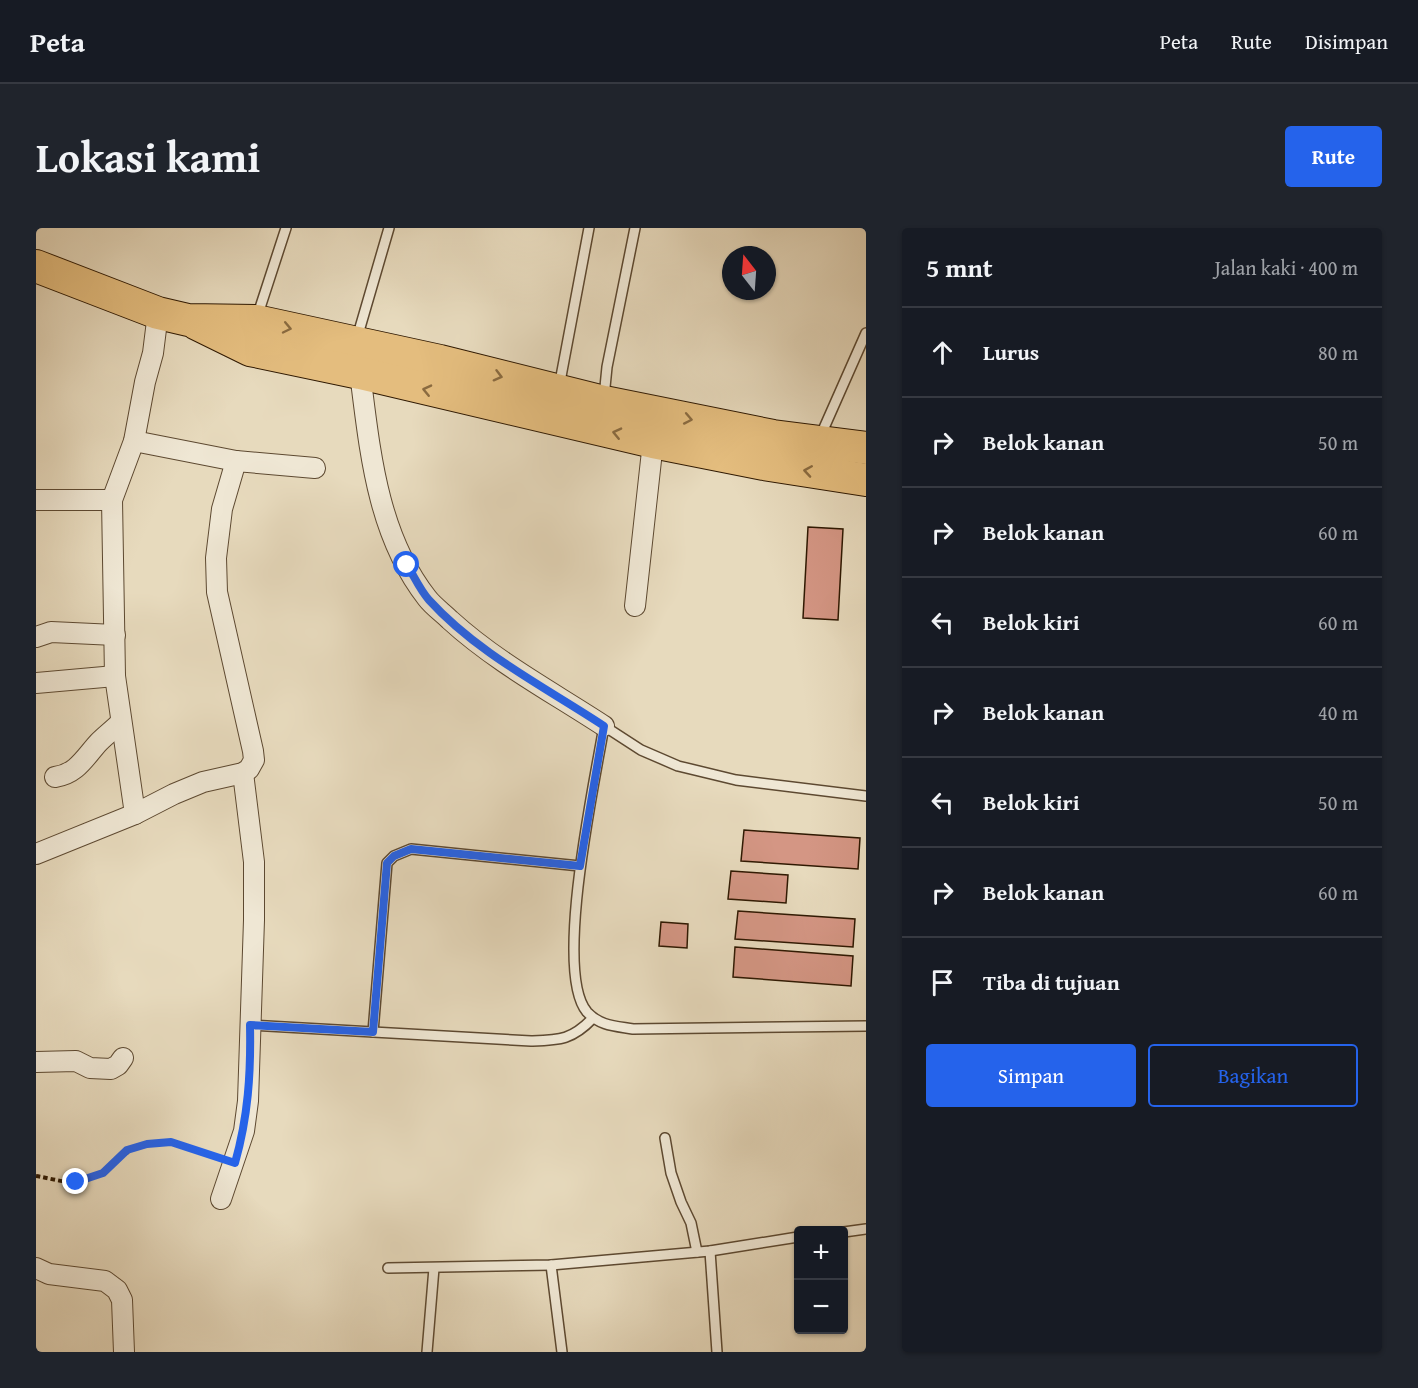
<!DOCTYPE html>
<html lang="id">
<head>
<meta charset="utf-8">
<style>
  :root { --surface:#171b24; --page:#20242c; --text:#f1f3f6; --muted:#9ea1a6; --line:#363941; --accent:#2563eb }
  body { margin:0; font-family:"Gentium Book Plus",serif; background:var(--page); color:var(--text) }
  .controls { position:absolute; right:18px; bottom:18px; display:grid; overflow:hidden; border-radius:6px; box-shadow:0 2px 4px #0004 }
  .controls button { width:54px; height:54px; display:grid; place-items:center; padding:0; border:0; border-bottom:2px solid var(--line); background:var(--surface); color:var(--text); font:30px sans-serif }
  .compass { position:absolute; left:686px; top:18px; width:54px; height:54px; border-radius:50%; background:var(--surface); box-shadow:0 2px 4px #0004; rotate:343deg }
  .stop { position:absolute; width:18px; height:18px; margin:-14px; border:4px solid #2563eb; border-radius:50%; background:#fff }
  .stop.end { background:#2563eb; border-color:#fff; box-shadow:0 2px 6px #0008 }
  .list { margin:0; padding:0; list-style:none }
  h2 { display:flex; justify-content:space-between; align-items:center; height:78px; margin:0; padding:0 24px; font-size:26px }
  h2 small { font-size:20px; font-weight:400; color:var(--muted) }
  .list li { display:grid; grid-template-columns:39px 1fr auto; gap:18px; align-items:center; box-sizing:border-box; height:90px; padding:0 24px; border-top:2px solid var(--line) }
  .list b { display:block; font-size:22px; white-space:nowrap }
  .list em { font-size:20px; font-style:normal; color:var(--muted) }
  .actions { display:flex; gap:12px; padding:18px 24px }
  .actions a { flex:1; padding:14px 0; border:2px solid var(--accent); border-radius:6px; text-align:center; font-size:21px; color:var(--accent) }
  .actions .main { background:var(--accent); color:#fff }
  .icon { flex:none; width:33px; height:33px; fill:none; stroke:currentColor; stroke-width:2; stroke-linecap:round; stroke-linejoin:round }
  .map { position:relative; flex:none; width:830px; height:1124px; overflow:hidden; border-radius:6px }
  header { display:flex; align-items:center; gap:36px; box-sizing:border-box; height:84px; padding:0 30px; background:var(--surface); border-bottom:2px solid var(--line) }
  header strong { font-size:28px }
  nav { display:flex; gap:33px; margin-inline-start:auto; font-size:21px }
  .intro { display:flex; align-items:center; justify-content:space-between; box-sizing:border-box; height:144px; padding:0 36px }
  h1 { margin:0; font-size:42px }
  .button { padding:15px 27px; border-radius:6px; background:var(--accent); color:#fff; font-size:21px; font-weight:700 }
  main { display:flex; gap:36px; padding:0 36px }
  aside { flex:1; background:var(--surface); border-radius:6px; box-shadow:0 2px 4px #0004 }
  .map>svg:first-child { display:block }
  .building { fill:#d49684; stroke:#2f1902; stroke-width:1.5 }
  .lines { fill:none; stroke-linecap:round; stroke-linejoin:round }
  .service-casing { stroke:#5d4931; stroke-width:12 }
  .minor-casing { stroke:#5d4931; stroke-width:22 }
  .trunk-casing { stroke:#2f1902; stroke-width:34 }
  .path { stroke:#2f1902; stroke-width:4; stroke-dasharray:4.5 3; stroke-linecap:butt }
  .service { stroke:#efe7d4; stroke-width:9 }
  .minor { stroke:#efe7d4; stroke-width:20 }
  .trunk { stroke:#e4bd7e; stroke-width:32 }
  .oneway { stroke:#8a6b40 }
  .route { stroke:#2563eb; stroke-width:8 }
</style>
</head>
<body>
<header>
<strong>Peta</strong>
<nav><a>Peta</a><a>Rute</a><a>Disimpan</a></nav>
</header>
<div class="intro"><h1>Lokasi kami</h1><a class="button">Rute</a></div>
<main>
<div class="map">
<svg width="830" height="1124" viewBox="0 0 830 1124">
  <rect width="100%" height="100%" fill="#e7dabd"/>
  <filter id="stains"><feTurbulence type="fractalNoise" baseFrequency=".00333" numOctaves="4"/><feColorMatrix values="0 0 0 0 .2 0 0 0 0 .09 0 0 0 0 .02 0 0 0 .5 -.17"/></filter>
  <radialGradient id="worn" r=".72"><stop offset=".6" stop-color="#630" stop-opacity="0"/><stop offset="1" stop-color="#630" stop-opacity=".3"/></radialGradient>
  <g class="building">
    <polygon points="772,299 807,301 802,392 767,390"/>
    <polygon points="708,602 824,610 822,641 705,633"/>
    <polygon points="695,643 752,647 750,675 692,671"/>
    <polygon points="702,683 819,691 817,719 699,711"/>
    <polygon points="625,694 652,696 651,720 623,718"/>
    <polygon points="699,719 817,728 815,758 697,749"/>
  </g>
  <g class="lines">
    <defs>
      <g id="service">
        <polyline points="221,89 250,0"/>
        <polyline points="321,110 353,0"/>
        <polyline points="523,159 553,0"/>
        <polyline points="568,169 571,139 599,0"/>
        <polyline points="784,209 830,105"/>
        <path d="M830,568L700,552L642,538L605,522L568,498C559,553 517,744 551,784C564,798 579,798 597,801L830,798"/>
        <path d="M214,797L495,813C524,812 536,812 557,790"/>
        <polyline points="337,804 351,635 358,628 375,621 544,638"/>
        <polyline points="629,910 635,945 645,974 655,995 661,1024"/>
        <polyline points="808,1004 830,1001"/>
        <polyline points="674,1023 681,1124"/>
        <polyline points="515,1037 526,1124"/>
        <polyline points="352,1040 515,1037 674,1023 762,1009"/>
        <polyline points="391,1124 398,1040"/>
      </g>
      <g id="minor">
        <path d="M324,145C334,223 341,306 391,370C397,378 407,385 414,392C460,434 516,464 568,498"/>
        <polyline points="200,233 279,240"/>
        <polyline points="0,272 76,272"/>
        <polyline points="599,378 617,214"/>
        <polyline points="0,409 15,404 79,407"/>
        <polyline points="0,455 79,448"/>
        <path d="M19,549C41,546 49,529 63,514C70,507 78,501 85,494"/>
        <polyline points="99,586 79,448 76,272 98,213 109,154 117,125 122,85"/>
        <polyline points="0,626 99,586 138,566 167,554 207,545 213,541 218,532 217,523 181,364 180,330 186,281 200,233 98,213"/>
        <polyline points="0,834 40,833 54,840 75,841 82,837 87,830"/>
        <polyline points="185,971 208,903 212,873 218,692 218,634 207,545"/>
        <polyline points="0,1040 13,1046 69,1053 81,1062 86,1072 88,1124"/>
      </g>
      <g id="trunk">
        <polyline points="0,38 122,85 152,92 220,93 404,133 568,174 737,208 830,220"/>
        <polyline points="161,96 214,122 324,145 617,214 728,236 830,252"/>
      </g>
    </defs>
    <use href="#service" class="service-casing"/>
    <use href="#minor" class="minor-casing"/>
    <use href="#trunk" class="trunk-casing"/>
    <path class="path" d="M0,948C13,950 29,955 41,954C58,952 69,942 81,932C115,903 143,917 180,929"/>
    <use href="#service" class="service"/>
    <use href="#minor" class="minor"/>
    <use href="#trunk" class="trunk"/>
  </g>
  <defs><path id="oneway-chevron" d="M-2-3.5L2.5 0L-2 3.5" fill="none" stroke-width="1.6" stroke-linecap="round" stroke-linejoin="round" transform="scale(1.5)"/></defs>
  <g class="oneway">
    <use href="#oneway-chevron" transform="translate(251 100) rotate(12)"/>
    <use href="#oneway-chevron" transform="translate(462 148) rotate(15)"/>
    <use href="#oneway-chevron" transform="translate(391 162) rotate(-167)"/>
    <use href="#oneway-chevron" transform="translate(652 191) rotate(11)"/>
    <use href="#oneway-chevron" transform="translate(581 205) rotate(-167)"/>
    <use href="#oneway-chevron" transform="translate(772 243) rotate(-171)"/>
  </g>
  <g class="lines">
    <path class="route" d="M40,954L67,945L91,922L111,916L135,914L199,935C212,889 215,846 214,797L337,804L351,635L358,628L375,621L544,638L568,498C509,459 441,425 393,372C384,362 378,348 371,337"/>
  </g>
  <rect width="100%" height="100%" filter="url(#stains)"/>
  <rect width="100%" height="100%" fill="url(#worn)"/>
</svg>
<div class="controls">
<button>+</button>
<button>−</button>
</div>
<svg class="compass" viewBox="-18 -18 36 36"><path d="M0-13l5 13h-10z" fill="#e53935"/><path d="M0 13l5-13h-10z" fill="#9ea1a6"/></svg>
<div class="stop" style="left:371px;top:337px"></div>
<div class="stop end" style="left:40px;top:954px"></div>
</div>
<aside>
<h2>5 mnt<small>Jalan kaki · 400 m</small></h2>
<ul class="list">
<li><svg class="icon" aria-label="ahead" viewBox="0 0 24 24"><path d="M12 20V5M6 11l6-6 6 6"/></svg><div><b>Lurus</b></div><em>80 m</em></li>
<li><svg class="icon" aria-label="right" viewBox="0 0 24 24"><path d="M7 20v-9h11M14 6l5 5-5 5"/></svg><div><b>Belok kanan</b></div><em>50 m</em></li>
<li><svg class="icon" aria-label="right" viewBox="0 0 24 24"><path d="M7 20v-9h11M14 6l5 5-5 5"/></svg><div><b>Belok kanan</b></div><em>60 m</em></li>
<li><svg class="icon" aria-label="left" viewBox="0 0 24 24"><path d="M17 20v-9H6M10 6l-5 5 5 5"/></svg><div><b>Belok kiri</b></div><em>60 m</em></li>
<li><svg class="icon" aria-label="right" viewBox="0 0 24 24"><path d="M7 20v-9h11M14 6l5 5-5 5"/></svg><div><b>Belok kanan</b></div><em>40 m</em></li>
<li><svg class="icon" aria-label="left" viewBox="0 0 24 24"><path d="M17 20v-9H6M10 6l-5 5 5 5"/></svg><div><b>Belok kiri</b></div><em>50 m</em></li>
<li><svg class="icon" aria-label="right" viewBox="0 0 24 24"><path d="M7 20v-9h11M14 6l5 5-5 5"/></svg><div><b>Belok kanan</b></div><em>60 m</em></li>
<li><svg class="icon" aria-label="arrive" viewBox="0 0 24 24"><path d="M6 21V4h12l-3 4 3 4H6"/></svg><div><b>Tiba di tujuan</b></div></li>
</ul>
<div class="actions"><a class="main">Simpan</a><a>Bagikan</a></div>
</aside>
</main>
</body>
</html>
